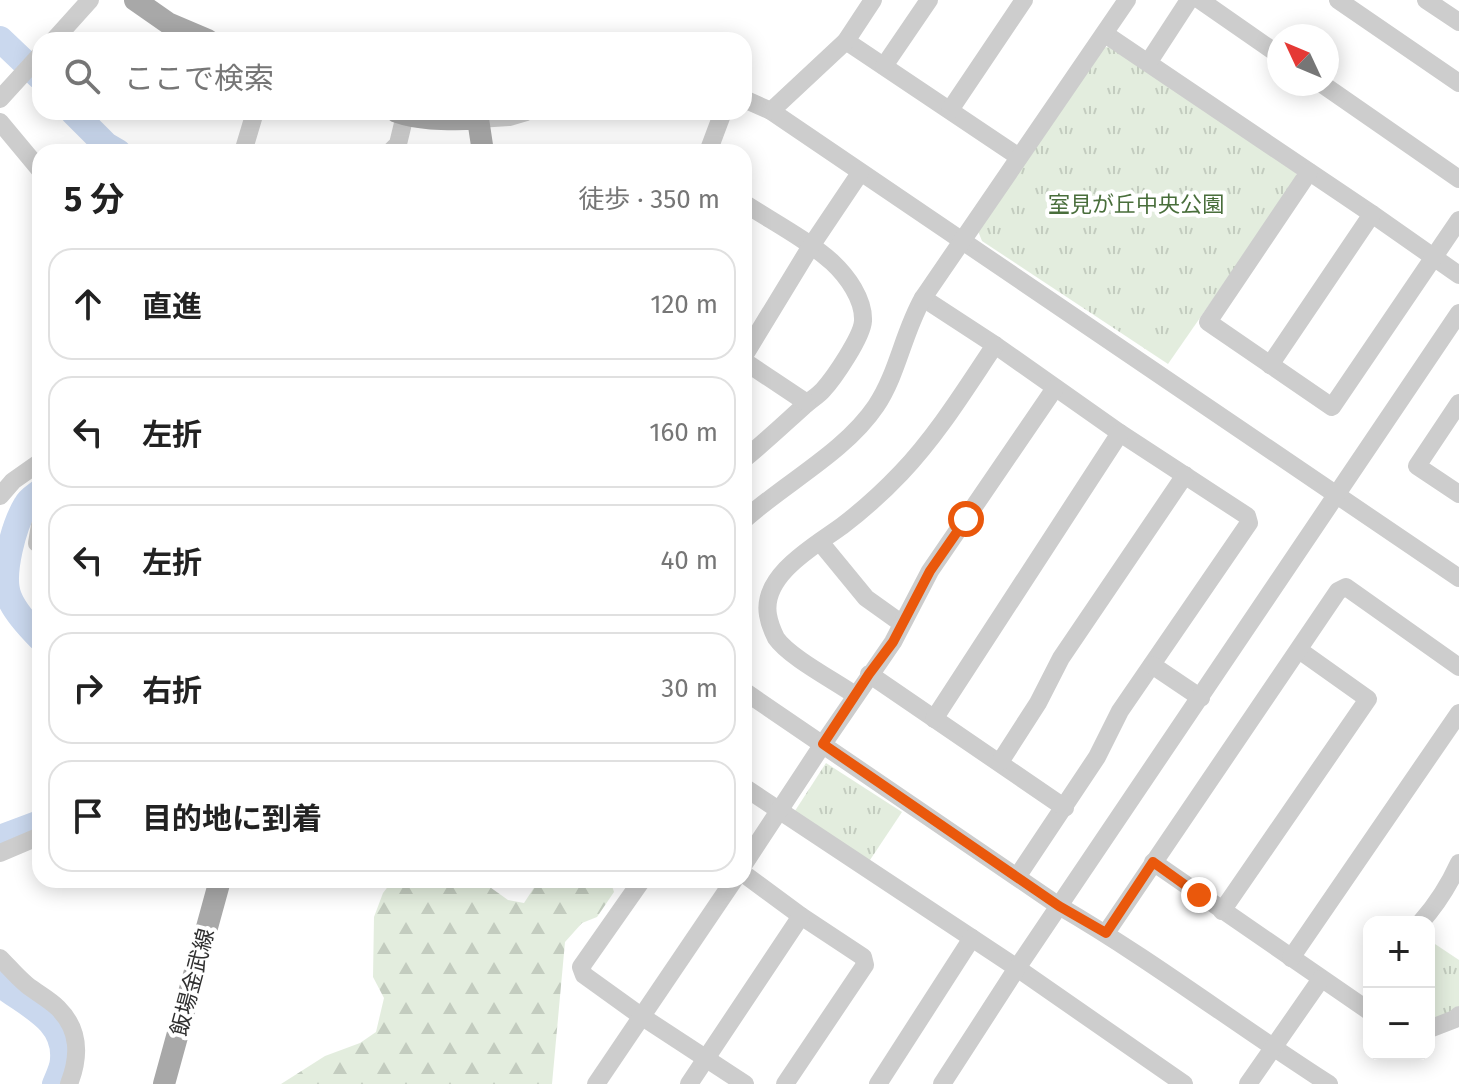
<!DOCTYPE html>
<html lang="ja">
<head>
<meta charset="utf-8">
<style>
  :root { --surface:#fff; --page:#f6f6f6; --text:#222; --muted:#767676; --line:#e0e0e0 }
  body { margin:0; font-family:"Fira Sans","Noto Sans JP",sans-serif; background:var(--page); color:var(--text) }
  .controls { position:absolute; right:24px; bottom:24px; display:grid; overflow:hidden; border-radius:16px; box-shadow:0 4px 20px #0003 }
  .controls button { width:72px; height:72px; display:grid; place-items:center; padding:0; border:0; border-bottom:2px solid var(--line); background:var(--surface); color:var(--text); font:40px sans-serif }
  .compass { position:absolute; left:1267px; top:24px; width:72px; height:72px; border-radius:50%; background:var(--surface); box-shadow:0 4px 20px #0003; rotate:314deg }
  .stop { position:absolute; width:24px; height:24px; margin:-18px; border:6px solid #ea580c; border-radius:50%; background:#fff }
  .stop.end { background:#ea580c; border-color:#fff; box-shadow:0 2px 8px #0008 }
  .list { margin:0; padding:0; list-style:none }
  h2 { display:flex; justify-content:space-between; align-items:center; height:104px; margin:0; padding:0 32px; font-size:34px }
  h2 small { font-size:26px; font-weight:400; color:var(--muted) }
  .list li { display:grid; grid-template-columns:52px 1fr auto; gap:24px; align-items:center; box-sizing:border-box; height:112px; margin:0 16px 16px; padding:0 16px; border:2px solid var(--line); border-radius:24px }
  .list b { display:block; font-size:30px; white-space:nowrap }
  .list em { font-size:26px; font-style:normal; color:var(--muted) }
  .icon { flex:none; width:44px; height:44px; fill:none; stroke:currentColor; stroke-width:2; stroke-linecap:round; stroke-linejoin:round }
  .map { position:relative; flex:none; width:1459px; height:1084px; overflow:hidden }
  .search { position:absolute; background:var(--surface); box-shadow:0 4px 20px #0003; left:32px; top:32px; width:720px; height:88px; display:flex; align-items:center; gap:20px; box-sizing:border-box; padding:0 28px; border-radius:24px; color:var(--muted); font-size:30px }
  .panel { position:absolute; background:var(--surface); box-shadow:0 4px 20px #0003; left:32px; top:144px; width:720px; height:744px; border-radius:24px }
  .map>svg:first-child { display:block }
  .forest { fill:url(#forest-firs) }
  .park { fill:url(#park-tufts) }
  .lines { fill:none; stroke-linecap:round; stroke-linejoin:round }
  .river { stroke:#cad8ee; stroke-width:26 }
  .minor { stroke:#cdcdcd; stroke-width:18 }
  .major { stroke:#a8a8a8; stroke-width:22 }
  .route { stroke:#ea580c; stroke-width:10 }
  .labels { text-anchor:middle; stroke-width:8; stroke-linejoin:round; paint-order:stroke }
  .park-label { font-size:22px; fill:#496e3b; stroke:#fff }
  .street-label { font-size:22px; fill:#303030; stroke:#fff }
</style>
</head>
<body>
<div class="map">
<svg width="1459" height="1084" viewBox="0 0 1459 1084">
  <defs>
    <pattern id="forest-firs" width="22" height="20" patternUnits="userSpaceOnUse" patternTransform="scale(2)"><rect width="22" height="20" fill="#e3edde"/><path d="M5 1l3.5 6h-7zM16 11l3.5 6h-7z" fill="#c3ccbf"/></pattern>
    <pattern id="park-tufts" width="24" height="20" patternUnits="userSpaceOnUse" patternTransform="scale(2)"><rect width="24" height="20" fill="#e3edde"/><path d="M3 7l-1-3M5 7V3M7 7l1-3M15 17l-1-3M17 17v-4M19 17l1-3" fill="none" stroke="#c3ccbf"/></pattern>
  </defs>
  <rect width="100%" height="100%" fill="#fff"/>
  <polygon class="forest" points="393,880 480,880 508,900 524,903 539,880 610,880 614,892 597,917 582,923 565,942 552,1084 281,1084 325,1056 360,1043 376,1032 384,998 373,977 374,917 383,893"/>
  <g class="park">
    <polygon points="1110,46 1296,171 1297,178 1168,364 982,241 978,231 1103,48"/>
    <polygon points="826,763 902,812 868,863 793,814"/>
    <polygon points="1429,940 1459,960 1459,1006 1443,1016 1429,1021"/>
  </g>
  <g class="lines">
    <g class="river">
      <polyline points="0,39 40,77"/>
      <polyline points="73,112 106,145 118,152"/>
      <path d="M40,492C35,496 29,499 26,505C14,525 0,575 9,597C14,610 30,628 40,638"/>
      <polyline points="0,838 40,823"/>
      <path d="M0,984C26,1005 66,1019 63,1059C63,1067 58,1077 55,1084"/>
    </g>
    <g class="minor">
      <polyline points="1200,0 1279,55"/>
      <polyline points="1338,0 1459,83"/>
      <polyline points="1426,0 1459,22"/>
      <polyline points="1105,34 1372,214 1459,275"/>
      <polyline points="54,40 90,0"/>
      <polyline points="846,41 1019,157"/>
      <polyline points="1148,63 1189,0"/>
      <polyline points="884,66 929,0"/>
      <polyline points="1322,84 1459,179"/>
      <polyline points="0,99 40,55"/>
      <polyline points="744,99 771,111 1459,578"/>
      <polyline points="950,110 1024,0"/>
      <polyline points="771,111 846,41 873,0"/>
      <polyline points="478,119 509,117 526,112"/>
      <polyline points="0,122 40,170"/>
      <polyline points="243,152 255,112"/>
      <polyline points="390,152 398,144 405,115"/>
      <polyline points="708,152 723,112"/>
      <polyline points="1309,172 1208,322 1332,407 1459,220"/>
      <path d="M744,203C773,222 806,239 832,262C847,276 864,299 863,321C862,337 834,378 823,390C818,396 810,400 804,406C784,424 765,442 744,459"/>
      <polyline points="923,298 995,345 1120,433 1247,516 1249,523 1120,711 1097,757 1017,877"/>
      <polyline points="744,356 811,246 860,173"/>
      <polyline points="744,361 807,403"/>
      <polyline points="1270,365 1372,214"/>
      <polyline points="1459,403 1417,466 1459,494"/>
      <polyline points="0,496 13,481 40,462"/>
      <path d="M744,520C785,483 845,452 876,406C898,373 903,333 923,298L1127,0"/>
      <polyline points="40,525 37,543 40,545"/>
      <polyline points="820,542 866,598 901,623"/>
      <polyline points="1152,665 1201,698"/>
      <polyline points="869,674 1065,808"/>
      <path d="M744,691L1059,906C1152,960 1238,1026 1329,1084"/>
      <path d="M855,695C835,681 789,657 776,638C773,632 769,621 768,615C761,575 816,545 842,526C863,510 883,492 901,473C938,434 966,388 995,345"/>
      <polyline points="934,719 1120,433"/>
      <polyline points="1000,762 1038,703 1061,658 1185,475"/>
      <polyline points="744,787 1017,968 1184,1084"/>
      <polyline points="0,853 40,836"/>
      <polyline points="1153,862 1369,1011"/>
      <polyline points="744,864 823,744 893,642 930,571 1055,388"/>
      <polyline points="744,874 801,916 863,957 865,965 785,1084"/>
      <polyline points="642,880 581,967 584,975 641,1016 745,1084"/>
      <polyline points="1222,911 1368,699 1299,650"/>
      <path d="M1421,922C1437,904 1449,885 1459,863"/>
      <polyline points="1106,933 1338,591 1346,587 1459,667"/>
      <path d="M0,958C9,967 17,977 27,985C37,993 49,999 58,1008C80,1030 80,1056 69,1084"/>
      <polyline points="1291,958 1459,713"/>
      <polyline points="1429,1029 1455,1019 1459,1015"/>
      <polyline points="596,1084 734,880"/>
      <polyline points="689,1084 801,916"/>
      <polyline points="878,1084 972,938"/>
      <polyline points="942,1084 1017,968 1459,313"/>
      <polyline points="1248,1084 1321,979"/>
    </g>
    <g class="major">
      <polyline points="135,0 168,23 208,40"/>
      <path d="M397,112C422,121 452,119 478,119L483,152"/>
      <polyline points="164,1084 220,880"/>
    </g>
  </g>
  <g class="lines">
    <polyline class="route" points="966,519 930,571 893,642 869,674 823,744 1059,906 1106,933 1153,862 1199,895"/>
  </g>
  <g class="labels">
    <g class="park-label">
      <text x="1136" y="212">室見が丘中央公園</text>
    </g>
    <g class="street-label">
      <text transform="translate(192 982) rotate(-75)" y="8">飯場金武線</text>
    </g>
  </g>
</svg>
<div class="controls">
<button>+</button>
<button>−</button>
</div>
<svg class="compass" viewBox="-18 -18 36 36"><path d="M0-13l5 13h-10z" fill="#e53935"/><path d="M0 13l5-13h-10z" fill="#767676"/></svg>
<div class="stop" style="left:966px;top:519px"></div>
<div class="stop end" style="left:1199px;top:895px"></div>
<div class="search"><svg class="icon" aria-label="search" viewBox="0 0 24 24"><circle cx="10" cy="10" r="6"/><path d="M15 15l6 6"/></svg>ここで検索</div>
<section class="panel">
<h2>5 分<small>徒歩 · 350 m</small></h2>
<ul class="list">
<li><svg class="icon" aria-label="ahead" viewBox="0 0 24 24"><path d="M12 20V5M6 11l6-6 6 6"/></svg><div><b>直進</b></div><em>120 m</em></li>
<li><svg class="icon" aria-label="left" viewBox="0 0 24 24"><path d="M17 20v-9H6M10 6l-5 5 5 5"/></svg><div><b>左折</b></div><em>160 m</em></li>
<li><svg class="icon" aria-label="left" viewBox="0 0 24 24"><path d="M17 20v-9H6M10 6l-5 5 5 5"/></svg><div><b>左折</b></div><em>40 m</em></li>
<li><svg class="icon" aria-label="right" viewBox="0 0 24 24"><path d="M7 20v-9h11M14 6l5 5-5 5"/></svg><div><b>右折</b></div><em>30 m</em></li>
<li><svg class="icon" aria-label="arrive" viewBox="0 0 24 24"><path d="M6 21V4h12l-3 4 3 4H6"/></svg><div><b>目的地に到着</b></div></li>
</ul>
</section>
</div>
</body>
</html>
